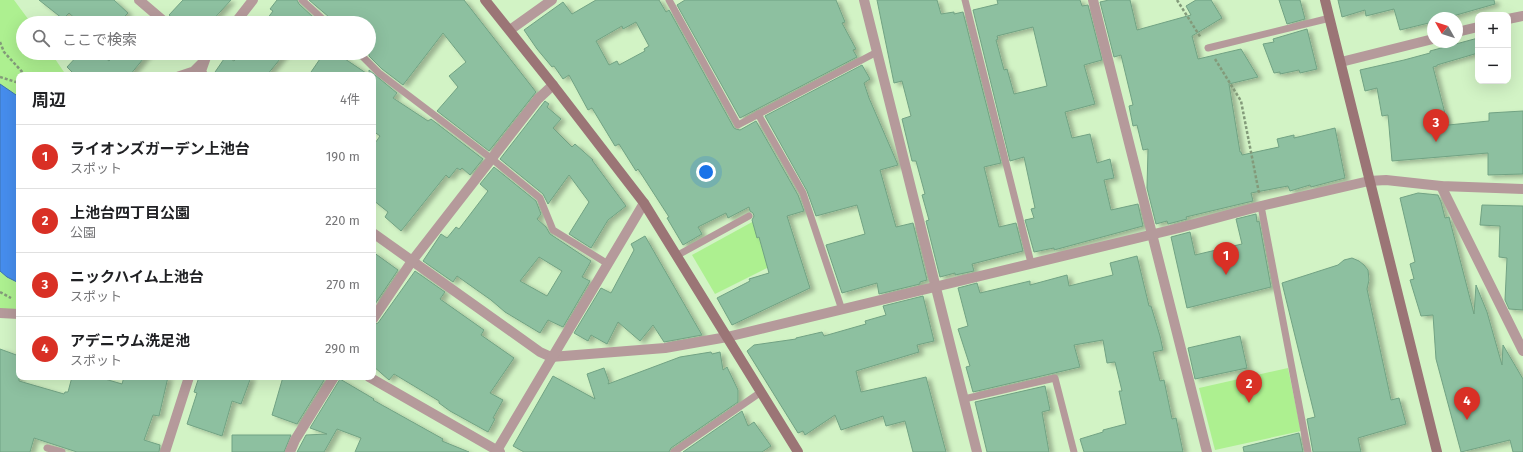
<!DOCTYPE html>
<html lang="ja">
<head>
<meta charset="utf-8">
<style>
  :root { --surface:#fff; --page:#f2f2f2; --text:#202124; --muted:#757577; --line:#e0e0e0; --accent:#d93025 }
  body { margin:0; font-family:"Fira Sans","Noto Sans JP",sans-serif; background:var(--page); color:var(--text) }
  .controls { position:absolute; right:12px; top:12px; display:grid; overflow:hidden; border-radius:8px; box-shadow:0 4px 16px #0002 }
  .controls button { width:36px; height:36px; display:grid; place-items:center; padding:0; border:0; border-bottom:1px solid var(--line); background:var(--surface); color:var(--text); font:20px sans-serif }
  .compass { position:absolute; left:1427px; top:12px; width:36px; height:36px; border-radius:50%; background:var(--surface); box-shadow:0 4px 16px #0002; rotate:309deg }
  .you { position:absolute; left:706px; top:172px; width:14px; height:14px; margin:-10px; border:3px solid #fff; border-radius:50%; background:#1a73e8; box-shadow:0 0 0 6px #1a73e833 }
  .badge { display:grid; place-items:center; width:26px; height:26px; border-radius:50%; background:var(--accent); color:#fff; font-size:13px; font-weight:700 }
  .pin { position:absolute; translate:-50% -33px; filter:drop-shadow(0 1px 2px #0008) }
  .pin::after { content:''; position:absolute; top:21px; width:14px; height:12px; background:inherit; clip-path:polygon(0 0,100% 0,50% 100%) }
  .list { margin:0; padding:0; list-style:none }
  h2 { display:flex; justify-content:space-between; align-items:center; height:52px; margin:0; padding:0 16px; font-size:17px }
  h2 small { font-size:13px; font-weight:400; color:var(--muted) }
  .list li { display:grid; grid-template-columns:26px 1fr auto; gap:12px; align-items:center; box-sizing:border-box; height:64px; padding:0 16px; border-top:1px solid var(--line) }
  .list b { display:block; font-size:15px; white-space:nowrap }
  .list p { margin:0; font-size:13px; white-space:nowrap; color:var(--muted) }
  .list em { font-size:13px; font-style:normal; color:var(--muted) }
  .icon { flex:none; width:22px; height:22px; fill:none; stroke:currentColor; stroke-width:2; stroke-linecap:round; stroke-linejoin:round }
  .map { position:relative; flex:none; width:1523px; height:452px; overflow:hidden }
  .search { position:absolute; background:var(--surface); box-shadow:0 4px 16px #0002; left:16px; top:16px; width:360px; height:44px; display:flex; align-items:center; gap:10px; box-sizing:border-box; padding:0 14px; border-radius:22px; color:var(--muted); font-size:15px }
  .panel { position:absolute; background:var(--surface); box-shadow:0 4px 16px #0002; left:16px; top:72px; width:360px; height:308px; border-radius:8px }
  .map>svg:first-child { display:block }
  .green { fill:#adf090 }
  .water { fill:#468ded; stroke:#3e74b1 }
  .building { fill:#8dc0a0; stroke:#71a283; fill-rule:evenodd; filter:url(#shadow) }
  .lines { fill:none; stroke-linecap:round; stroke-linejoin:round }
  .path { stroke:#839a7a; stroke-width:2.5; stroke-dasharray:3 2; stroke-linecap:butt }
  .lane { stroke:#b59a9b; stroke-width:7 }
  .street { stroke:#b59a9b; stroke-width:10 }
  .secondary { stroke:#9b7576; stroke-width:10 }
</style>
</head>
<body>
<div class="map">
<svg width="1523" height="452" viewBox="0 0 1523 452">
  <defs>
    <filter id="shadow"><feDropShadow dx="4.5" dy="2.5" stdDeviation="2" flood-color="#0004"/></filter>
  </defs>
  <rect width="100%" height="100%" fill="#d2f3c5"/>
  <g class="green">
    <polygon points="0,0 14,0 31,23 23,23 23,53 51,53 66,75 19,75 19,314 0,314"/>
    <polygon points="754,221 769,267 715,294 692,255"/>
    <polygon points="1288,368 1301,431 1215,450 1199,388"/>
  </g>
  <polygon class="water" points="0,84 19,97 19,283 7,277 0,271"/>
  <g class="building">
    <polygon points="39,0 114,0 128,13 118,23 80,23 69,13 63,19"/>
    <polygon points="183,0 231,0 210,23 178,23 169,15"/>
    <polygon points="277,0 297,0 299,4 313,17 308,23 264,23 273,11 270,9"/>
    <polygon points="309,0 464,0 536,92 489,151 437,111 458,87 449,76 466,62 443,33 403,85 382,69 369,56 369,23 336,23"/>
    <path d="M596,0H659L666,12L669,10L734,128L736,129L740,130L756,121L798,195L804,211L787,216L810,288L732,325L717,298L750,281L749,279L769,273L759,237L757,238L752,220L754,216L753,213L750,211L749,207L728,218L726,213L698,227L702,234L683,245L667,218L669,217L638,169L636,171L619,144L615,146L592,108L588,110L569,75L563,79L554,66L552,67L537,49L524,30L563,2L572,14ZM636,22L649,46L644,49L645,51L619,65L617,61L609,65L596,41L622,26L623,29Z"/>
    <polygon points="685,0 836,0 845,22 842,23 856,49 853,50 857,57 740,118 677,5"/>
    <polygon points="877,0 937,0 941,14 954,12 954,14 963,12 1001,163 984,167 999,227 1016,223 1023,251 972,264 974,271 955,275 955,273 940,277 926,221 929,220 922,195 925,194 916,161 912,161 902,119 911,116 902,81 894,83"/>
    <path d="M997,0H1080L1082,6L1088,5L1102,60L1084,65L1095,104L1065,112L1072,138L1090,134L1097,163L1110,159L1114,178L1104,180L1111,210L1138,204L1143,226L1054,250V248L1034,252L1025,220L1034,218L1031,209L1035,208L1024,157L1010,161L973,10L998,4ZM1033,27L1047,86L1014,94L1007,69L1004,70L996,40L998,39L997,36Z"/>
    <polygon points="1109,0 1130,0 1137,30 1191,15 1186,6 1196,0 1211,0 1222,18 1192,36 1198,59 1241,49 1258,77 1229,84 1240,152 1241,152 1242,155 1279,147 1277,139 1294,135 1294,138 1335,128 1345,178 1311,187 1310,185 1290,191 1288,186 1251,193 1253,201 1186,217 1187,219 1168,224 1167,221 1156,224 1147,188 1148,149 1143,150 1137,125 1133,126 1129,106 1133,105 1121,55 1114,57 1100,2"/>
    <polygon points="1279,0 1300,0 1305,19 1287,24"/>
    <polygon points="1338,0 1494,0 1495,4 1446,18 1433,18 1433,22 1400,30 1394,9 1366,16 1365,10 1342,17"/>
    <polygon points="1307,29 1317,69 1300,73 1299,70 1280,74 1280,72 1274,73 1263,44 1274,42 1273,39"/>
    <polygon points="1478,38 1478,53 1437,65 1437,66 1433,67 1448,125 1489,121 1489,113 1523,111 1523,174 1488,175 1488,153 1392,161 1388,115 1382,116 1377,88 1365,91 1360,70 1404,60 1430,53 1430,51"/>
    <polygon points="80,53 99,53 109,61 115,53 148,53 130,75 75,75 67,67"/>
    <polygon points="241,53 285,53 267,75 213,75 226,56 234,61"/>
    <polygon points="324,53 336,53 369,75 369,70 397,93 393,98 428,121 431,119 483,159 470,175 462,168 460,170 457,168 449,178 446,175 401,231 385,217 388,212 373,200 373,146 380,136 373,131 373,75 309,75"/>
    <polygon points="862,65 870,79 864,83 869,98 898,165 880,170 896,227 913,223 927,280 920,282 920,284 879,294 877,283 842,293 826,245 865,234 857,205 816,216 807,191 765,116"/>
    <polygon points="545,101 549,104 547,107 561,119 553,128 572,147 575,144 593,160 592,160 626,206 608,220 591,248 569,234 589,202 569,175 548,204 543,194 500,159"/>
    <path d="M494,167L536,201L541,214L537,219L546,227L550,234L591,261L582,277L590,281L563,327L548,320L540,333L505,312L491,300L457,276L453,282L423,261L441,234L447,238L456,227L459,229L488,191L480,184ZM539,257L562,271L547,296L520,281Z"/>
    <polygon points="1418,193 1438,195 1441,202 1445,218 1449,217 1474,314 1476,285 1487,312 1502,365 1503,345 1523,379 1523,452 1513,452 1510,440 1461,452 1436,359 1433,315 1421,316 1410,280 1414,279 1410,264 1415,262 1400,198"/>
    <polygon points="1482,205 1523,206 1523,310 1509,309 1505,300 1507,258 1499,257 1500,226 1480,225"/>
    <polygon points="1256,214 1257,222 1259,221 1271,287 1187,308 1171,237 1190,232 1195,255 1233,246 1242,244 1236,219"/>
    <polygon points="645,236 702,335 664,342 653,325 640,341 618,322 607,344 591,335 588,341 574,333 601,288 611,293 634,250 631,244"/>
    <polygon points="373,252 398,270 373,307"/>
    <polygon points="1137,256 1149,306 1151,306 1160,336 1163,350 1153,352 1160,381 1164,380 1172,419 1176,418 1183,452 1084,452 1080,439 1103,432 1103,430 1126,424 1119,391 1122,391 1115,362 1107,363 1103,340 1074,345 1080,367 973,392 966,367 970,366 958,329 968,326 958,288 977,283 980,293 1030,281 1030,285 1067,275 1069,286 1113,275 1110,263"/>
    <polygon points="1352,258 1359,261 1364,265 1368,270 1369,280 1367,289 1391,400 1399,398 1406,424 1358,438 1361,452 1313,452 1307,419 1315,417 1282,283 1338,265 1344,260"/>
    <polygon points="415,271 445,292 440,299 484,330 481,335 514,358 490,393 503,400 493,418 495,419 488,432 450,411 439,403 439,401 394,374 389,380 373,366 373,325 378,323"/>
    <polygon points="923,296 934,341 917,345 919,352 856,371 861,392 926,377 946,452 913,452 905,421 886,426 883,416 841,430 835,415 805,435 803,431 798,433 747,351 754,345 796,339 796,338 822,332 824,336 866,324 865,321 886,315 883,306"/>
    <polygon points="1240,336 1247,368 1195,379 1188,348"/>
    <polygon points="0,349 19,356 19,381 64,394 65,392 68,392 72,377 98,377 122,384 124,377 168,377 159,416 153,415 144,440 160,445 159,452 77,452 34,438 30,452 0,452"/>
    <polygon points="711,352 712,354 720,352 723,370 727,367 738,390 738,402 671,448 669,452 524,452 513,446 553,376 595,399 587,374 604,368 609,382 608,384 680,357"/>
    <polygon points="199,377 251,377 241,404 232,401 222,436 187,424 197,393 194,392"/>
    <polygon points="283,377 326,377 297,424 272,415"/>
    <polygon points="340,379 374,399 373,400 443,439 442,441 469,452 355,452 361,438 337,429 324,452 297,452 306,435 327,434 310,428"/>
    <polygon points="1045,386 1050,410 1042,412 1049,452 987,452 975,402"/>
    <polygon points="742,411 748,426 754,422 771,446 762,452 683,452"/>
    <polygon points="1299,433 1303,452 1244,452 1243,447"/>
    <polygon points="232,435 291,435 284,452 232,452"/>
  </g>
  <g class="lines">
    <g class="path">
      <polyline points="1177,0 1201,38"/>
      <polyline points="0,42 4,52 25,75"/>
      <polyline points="1215,59 1241,101 1259,193"/>
      <polyline points="0,77 19,83"/>
      <polyline points="0,292 11,298"/>
    </g>
    <g class="lane">
      <polyline points="302,0 327,23"/>
      <polyline points="669,0 738,125 877,52"/>
      <polyline points="965,0 1031,263"/>
      <polyline points="1208,48 1330,18"/>
      <polyline points="359,53 379,73 492,159 540,198 553,230 608,264"/>
      <polyline points="178,75 193,70 204,59"/>
      <polyline points="758,114 803,193 842,310"/>
      <polyline points="1261,206 1308,452"/>
      <polyline points="676,256 749,216"/>
      <polyline points="964,399 1055,378 1074,452"/>
      <polyline points="47,448 62,452"/>
      <polyline points="674,452 761,392"/>
    </g>
    <g class="street">
      <polyline points="139,0 166,23"/>
      <polyline points="864,0 977,452"/>
      <polyline points="1093,0 1207,452"/>
      <polyline points="1508,19 1523,16"/>
      <polyline points="235,23 253,0"/>
      <polyline points="510,30 552,0"/>
      <polyline points="1457,32 1478,27"/>
      <polyline points="1341,62 1433,39"/>
      <polyline points="203,75 201,71 206,57 209,53"/>
      <polyline points="1441,186 1523,351"/>
      <polyline points="373,233 540,352 551,357 665,348 727,337 1179,228 1261,206 1369,181 1386,180 1441,186 1523,189"/>
      <polyline points="0,313 19,314"/>
      <polyline points="373,319 412,261 538,99 553,85"/>
      <polyline points="369,377 500,452"/>
      <polyline points="165,452 189,377"/>
      <polyline points="290,452 295,440 334,377"/>
      <polyline points="496,452 644,203"/>
    </g>
    <g class="secondary">
      <polyline points="485,0 553,85 644,203 798,452"/>
      <polyline points="1325,0 1437,452"/>
    </g>
  </g>
</svg>
<div class="controls">
<button>+</button>
<button>−</button>
</div>
<svg class="compass" viewBox="-18 -18 36 36"><path d="M0-13l5 13h-10z" fill="#e53935"/><path d="M0 13l5-13h-10z" fill="#757577"/></svg>
<div class="you"></div>
<div class="pin badge" style="left:1226px;top:275px">1</div>
<div class="pin badge" style="left:1249px;top:403px">2</div>
<div class="pin badge" style="left:1436px;top:142px">3</div>
<div class="pin badge" style="left:1467px;top:420px">4</div>
<div class="search"><svg class="icon" aria-label="search" viewBox="0 0 24 24"><circle cx="10" cy="10" r="6"/><path d="M15 15l6 6"/></svg>ここで検索</div>
<section class="panel">
<h2>周辺<small>4件</small></h2>
<ul class="list">
<li><span class="badge">1</span><div><b>ライオンズガーデン上池台</b><p>スポット</p></div><em>190 m</em></li>
<li><span class="badge">2</span><div><b>上池台四丁目公園</b><p>公園</p></div><em>220 m</em></li>
<li><span class="badge">3</span><div><b>ニックハイム上池台</b><p>スポット</p></div><em>270 m</em></li>
<li><span class="badge">4</span><div><b>アデニウム洗足池</b><p>スポット</p></div><em>290 m</em></li>
</ul>
</section>
</div>
</body>
</html>
